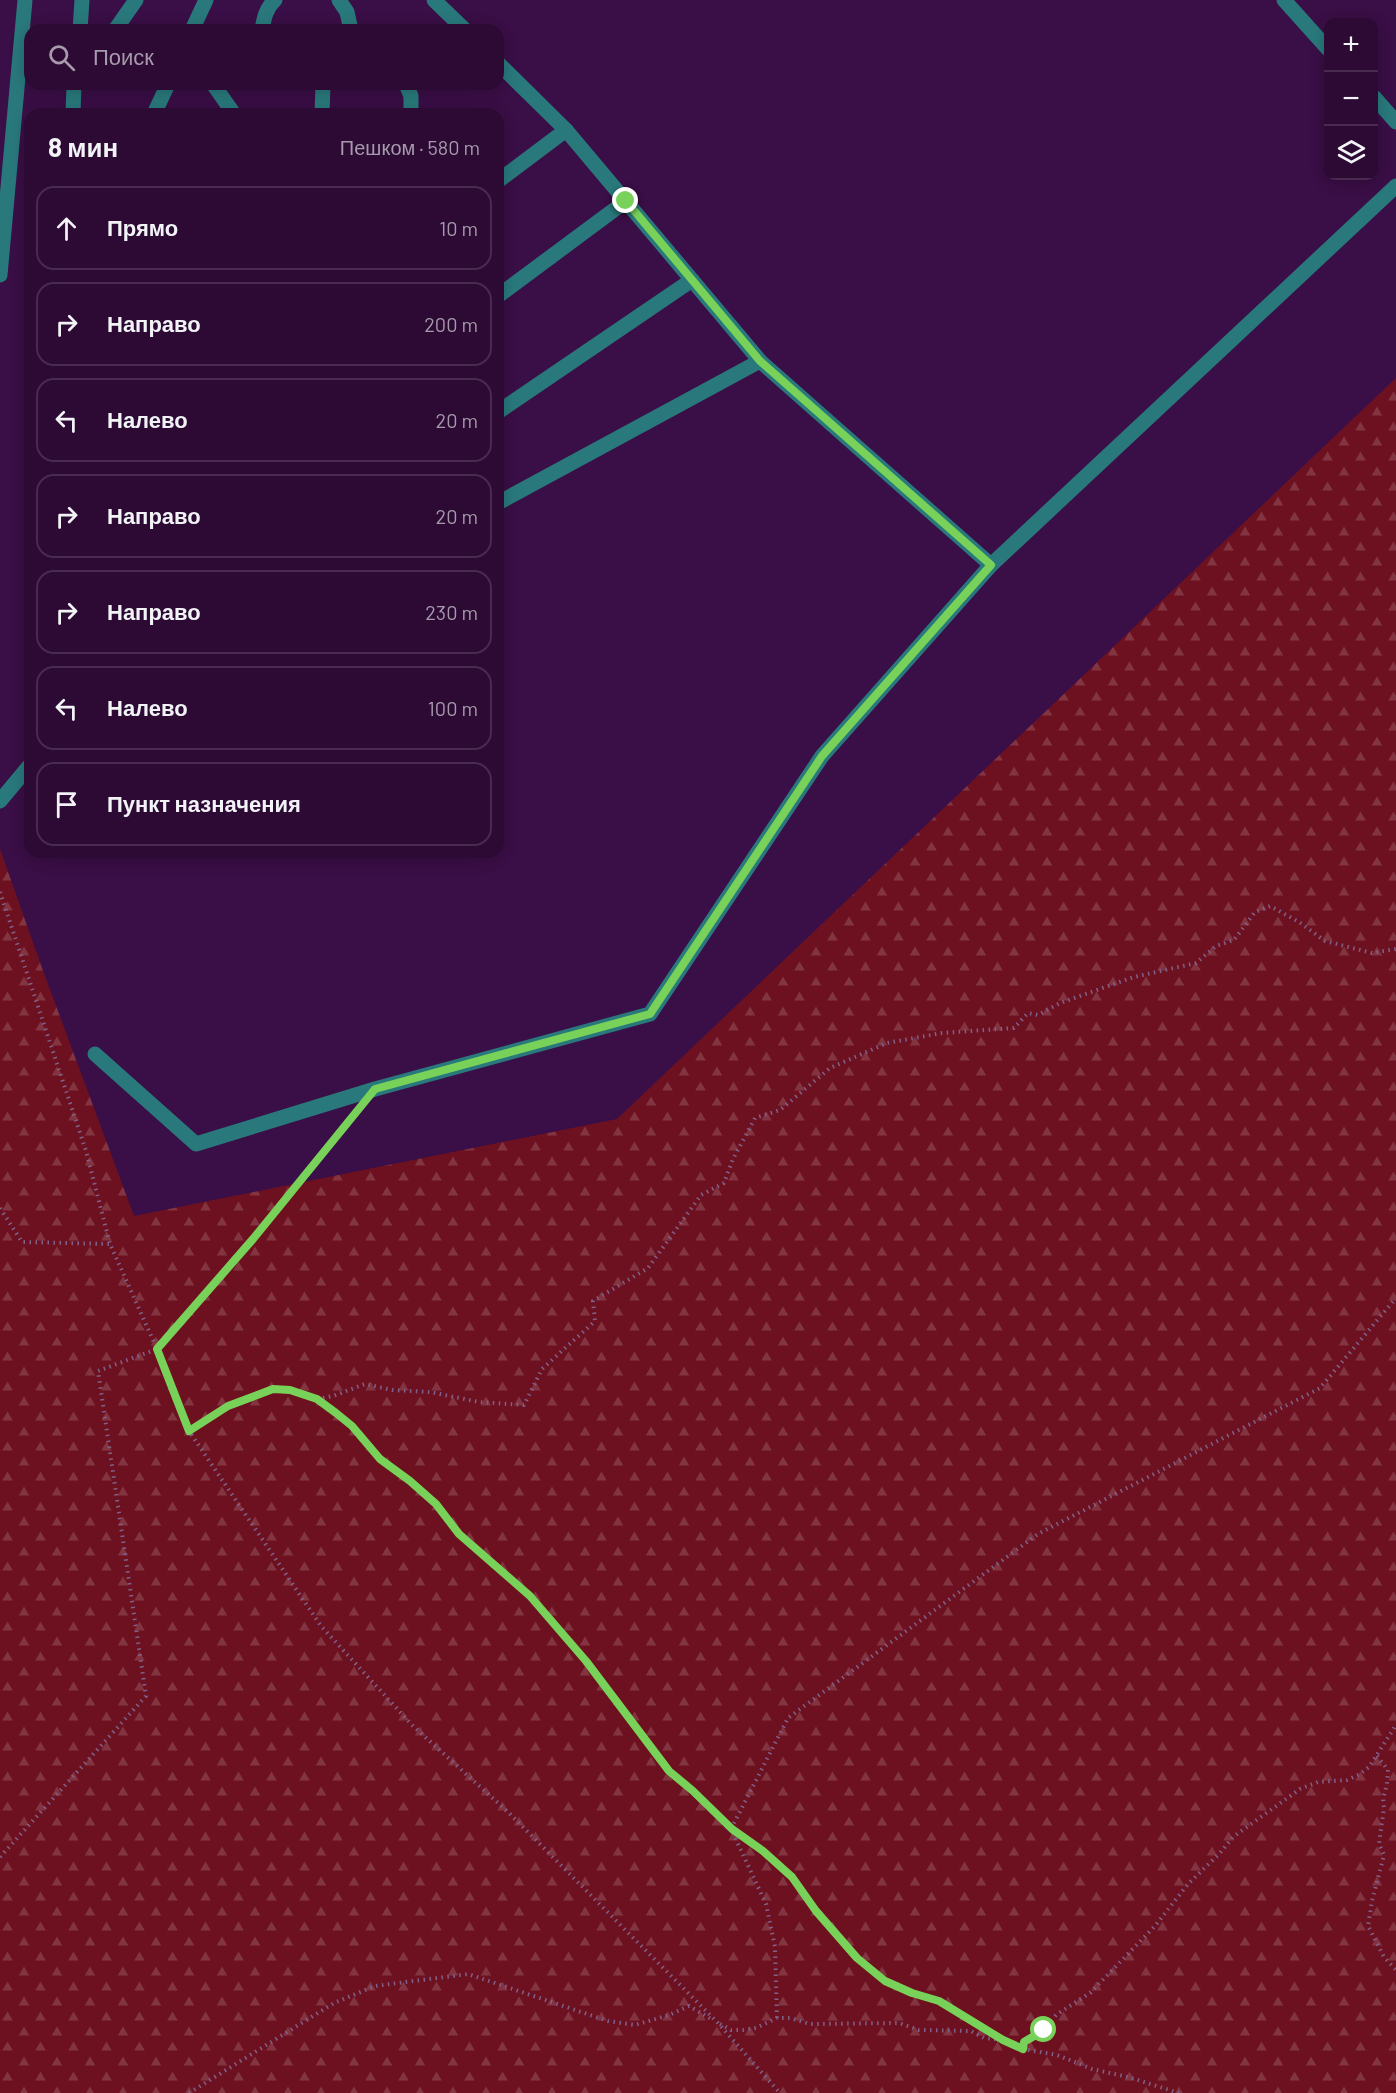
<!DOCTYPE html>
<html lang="ru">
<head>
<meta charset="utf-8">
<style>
  :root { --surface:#2c0a34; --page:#34133c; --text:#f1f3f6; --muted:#a69aac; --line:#482b4f }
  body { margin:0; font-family:Barlow,sans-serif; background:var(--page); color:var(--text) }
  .controls { position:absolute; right:18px; top:18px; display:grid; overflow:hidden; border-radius:12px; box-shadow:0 3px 15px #0003 }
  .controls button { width:54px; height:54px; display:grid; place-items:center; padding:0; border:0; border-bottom:2px solid var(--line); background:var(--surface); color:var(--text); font:30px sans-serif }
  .stop { position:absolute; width:18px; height:18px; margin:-14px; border:4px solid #78d259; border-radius:50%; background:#fff }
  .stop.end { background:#78d259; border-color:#fff; box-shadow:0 2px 6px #0008 }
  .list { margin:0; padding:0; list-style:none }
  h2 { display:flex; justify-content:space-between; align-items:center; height:78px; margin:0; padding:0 24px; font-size:26px }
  h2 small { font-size:20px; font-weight:400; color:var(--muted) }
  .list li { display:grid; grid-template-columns:39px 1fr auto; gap:18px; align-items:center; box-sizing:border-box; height:84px; margin:0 12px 12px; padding:0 12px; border:2px solid var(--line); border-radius:18px }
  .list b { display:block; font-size:22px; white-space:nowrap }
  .list em { font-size:20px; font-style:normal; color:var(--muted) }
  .icon { flex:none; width:33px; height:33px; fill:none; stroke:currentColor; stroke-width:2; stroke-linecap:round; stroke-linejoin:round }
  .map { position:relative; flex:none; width:1396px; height:2093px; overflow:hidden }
  .search { position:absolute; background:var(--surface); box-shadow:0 3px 15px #0003; left:24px; top:24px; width:480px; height:66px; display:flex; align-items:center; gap:15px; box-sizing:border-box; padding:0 21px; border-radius:18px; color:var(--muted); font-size:22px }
  .panel { position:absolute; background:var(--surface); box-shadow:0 3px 15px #0003; left:24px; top:108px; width:480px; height:750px; border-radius:18px }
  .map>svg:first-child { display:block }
  .forest { fill:url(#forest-firs) }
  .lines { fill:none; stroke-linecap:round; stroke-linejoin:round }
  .path { stroke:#816189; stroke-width:4; stroke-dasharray:1.5 4.5; stroke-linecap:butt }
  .service { stroke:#29797c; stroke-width:15 }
  .route { stroke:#78d259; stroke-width:8 }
</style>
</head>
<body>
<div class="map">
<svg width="1396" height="2093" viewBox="0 0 1396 2093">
  <defs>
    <pattern id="forest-firs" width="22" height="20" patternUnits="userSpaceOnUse" patternTransform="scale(1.5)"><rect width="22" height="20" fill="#6d1120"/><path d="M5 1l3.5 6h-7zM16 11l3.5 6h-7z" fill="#833441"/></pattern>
  </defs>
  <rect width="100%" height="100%" fill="#3a0e46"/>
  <polygon class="forest" points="1396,378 1396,2093 0,2093 0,849 42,968 134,1216 617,1119"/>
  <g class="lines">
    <g class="path">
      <polyline points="0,892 86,1151 110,1244 157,1349 189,1431 321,1626 413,1726 508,1812 717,2022 780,2093"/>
      <polyline points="0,1208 22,1242 110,1244"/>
      <polyline points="317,1399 333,1396 365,1384 392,1390 430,1392 479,1402 524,1405 542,1369 595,1321 593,1301 648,1268 701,1195 724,1183 733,1159 755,1118 780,1110 830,1068 887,1043 942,1033 1014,1028 1028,1013 1038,1015 1060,1003 1134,977 1196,963 1216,946 1234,940 1255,912 1270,906 1299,922 1325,941 1372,953 1396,949"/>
      <polyline points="189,1431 228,1406 273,1389 290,1390 317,1399 336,1413 352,1426 380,1459 410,1481 436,1504 459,1534 530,1596 586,1661 669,1771 693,1791 731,1829 763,1851 792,1877 816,1911 857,1958 885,1981 912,1993 940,2001 1003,2040"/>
      <polyline points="1377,1756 1388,1770 1387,1784 1383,1799 1384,1808 1379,1844 1384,1855 1372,1901 1368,1926 1384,1957 1396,1970"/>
      <polyline points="0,1857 146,1696 98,1371 157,1349 253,1239 346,1125"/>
      <polyline points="777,2018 775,1947 766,1904 731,1829 788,1718 1038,1534 1320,1388 1396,1298"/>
      <polyline points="720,2024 731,2030 743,2030 756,2028 777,2018 790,2018 810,2024 899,2023 919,2030 971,2031 984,2038 1003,2040 1023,2049 1057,2055 1092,2069 1128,2077 1179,2093"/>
      <polyline points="1023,2049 1024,2042 1044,2030 1056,2015 1090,1993 1155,1926 1188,1884 1220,1853 1233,1837 1300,1789 1318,1782 1347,1780 1360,1774 1369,1767 1396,1725"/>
      <polyline points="189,2093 334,2003 375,1986 468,1974 608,2021 635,2025 669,2015 689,2006 711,2019"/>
    </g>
    <g class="service">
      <polyline points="339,0 347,12 351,30"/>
      <polyline points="434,0 465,30"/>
      <polyline points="1284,0 1328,49"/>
      <polyline points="80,30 82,0"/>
      <polyline points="115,30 136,0"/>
      <polyline points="192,30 206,0"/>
      <path d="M262,30C264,18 266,8 275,0"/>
      <polyline points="498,63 566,130 760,361 991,565"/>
      <polyline points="213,84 234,114"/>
      <polyline points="406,84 411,96 411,114"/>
      <polyline points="1374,97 1396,122"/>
      <polyline points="73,114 74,84"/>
      <polyline points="154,114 168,84"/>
      <polyline points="322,114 323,84"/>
      <polyline points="498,181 566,130"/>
      <polyline points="0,275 25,0"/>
      <polyline points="498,296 626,201"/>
      <polyline points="498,412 692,280"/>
      <polyline points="498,503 760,361"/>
      <polyline points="0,801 30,765"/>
      <polyline points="95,1054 196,1144 375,1089 650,1014 822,756 991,565 1396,186"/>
    </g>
  </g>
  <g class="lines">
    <polyline class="route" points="626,201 760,361 991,565 822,756 650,1014 375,1089 253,1239 157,1349 189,1431 228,1406 273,1389 290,1390 317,1399 336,1413 352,1426 380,1459 410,1481 436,1504 459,1534 530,1596 586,1661 669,1771 693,1791 732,1829 763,1851 792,1877 816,1911 857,1958 885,1981 912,1993 939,2001 1003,2040 1023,2049 1024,2042 1044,2030"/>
  </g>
</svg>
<div class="controls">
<button>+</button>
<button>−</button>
<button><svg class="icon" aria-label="layers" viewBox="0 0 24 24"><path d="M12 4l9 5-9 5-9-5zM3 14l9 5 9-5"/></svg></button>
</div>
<div class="stop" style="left:1044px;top:2030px"></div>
<div class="stop end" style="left:626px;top:201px"></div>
<div class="search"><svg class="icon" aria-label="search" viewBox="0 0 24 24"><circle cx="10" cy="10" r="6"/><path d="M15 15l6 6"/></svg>Поиск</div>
<section class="panel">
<h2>8 мин<small>Пешком · 580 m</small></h2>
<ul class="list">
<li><svg class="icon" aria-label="ahead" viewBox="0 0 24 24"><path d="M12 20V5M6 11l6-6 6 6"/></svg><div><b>Прямо</b></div><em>10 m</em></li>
<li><svg class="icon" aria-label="right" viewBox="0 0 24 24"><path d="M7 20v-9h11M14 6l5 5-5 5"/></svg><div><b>Направо</b></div><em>200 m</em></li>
<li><svg class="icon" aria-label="left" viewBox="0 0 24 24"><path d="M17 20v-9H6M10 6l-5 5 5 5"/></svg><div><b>Налево</b></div><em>20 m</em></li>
<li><svg class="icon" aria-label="right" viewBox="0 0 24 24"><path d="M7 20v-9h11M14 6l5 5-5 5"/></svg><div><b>Направо</b></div><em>20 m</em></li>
<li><svg class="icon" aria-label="right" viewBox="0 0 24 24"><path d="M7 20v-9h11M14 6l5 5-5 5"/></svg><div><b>Направо</b></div><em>230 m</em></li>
<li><svg class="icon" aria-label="left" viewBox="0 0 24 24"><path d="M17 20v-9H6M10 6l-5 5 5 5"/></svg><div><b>Налево</b></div><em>100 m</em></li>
<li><svg class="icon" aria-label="arrive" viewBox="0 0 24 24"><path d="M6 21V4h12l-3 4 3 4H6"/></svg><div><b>Пункт назначения</b></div></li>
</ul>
</section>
</div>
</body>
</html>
